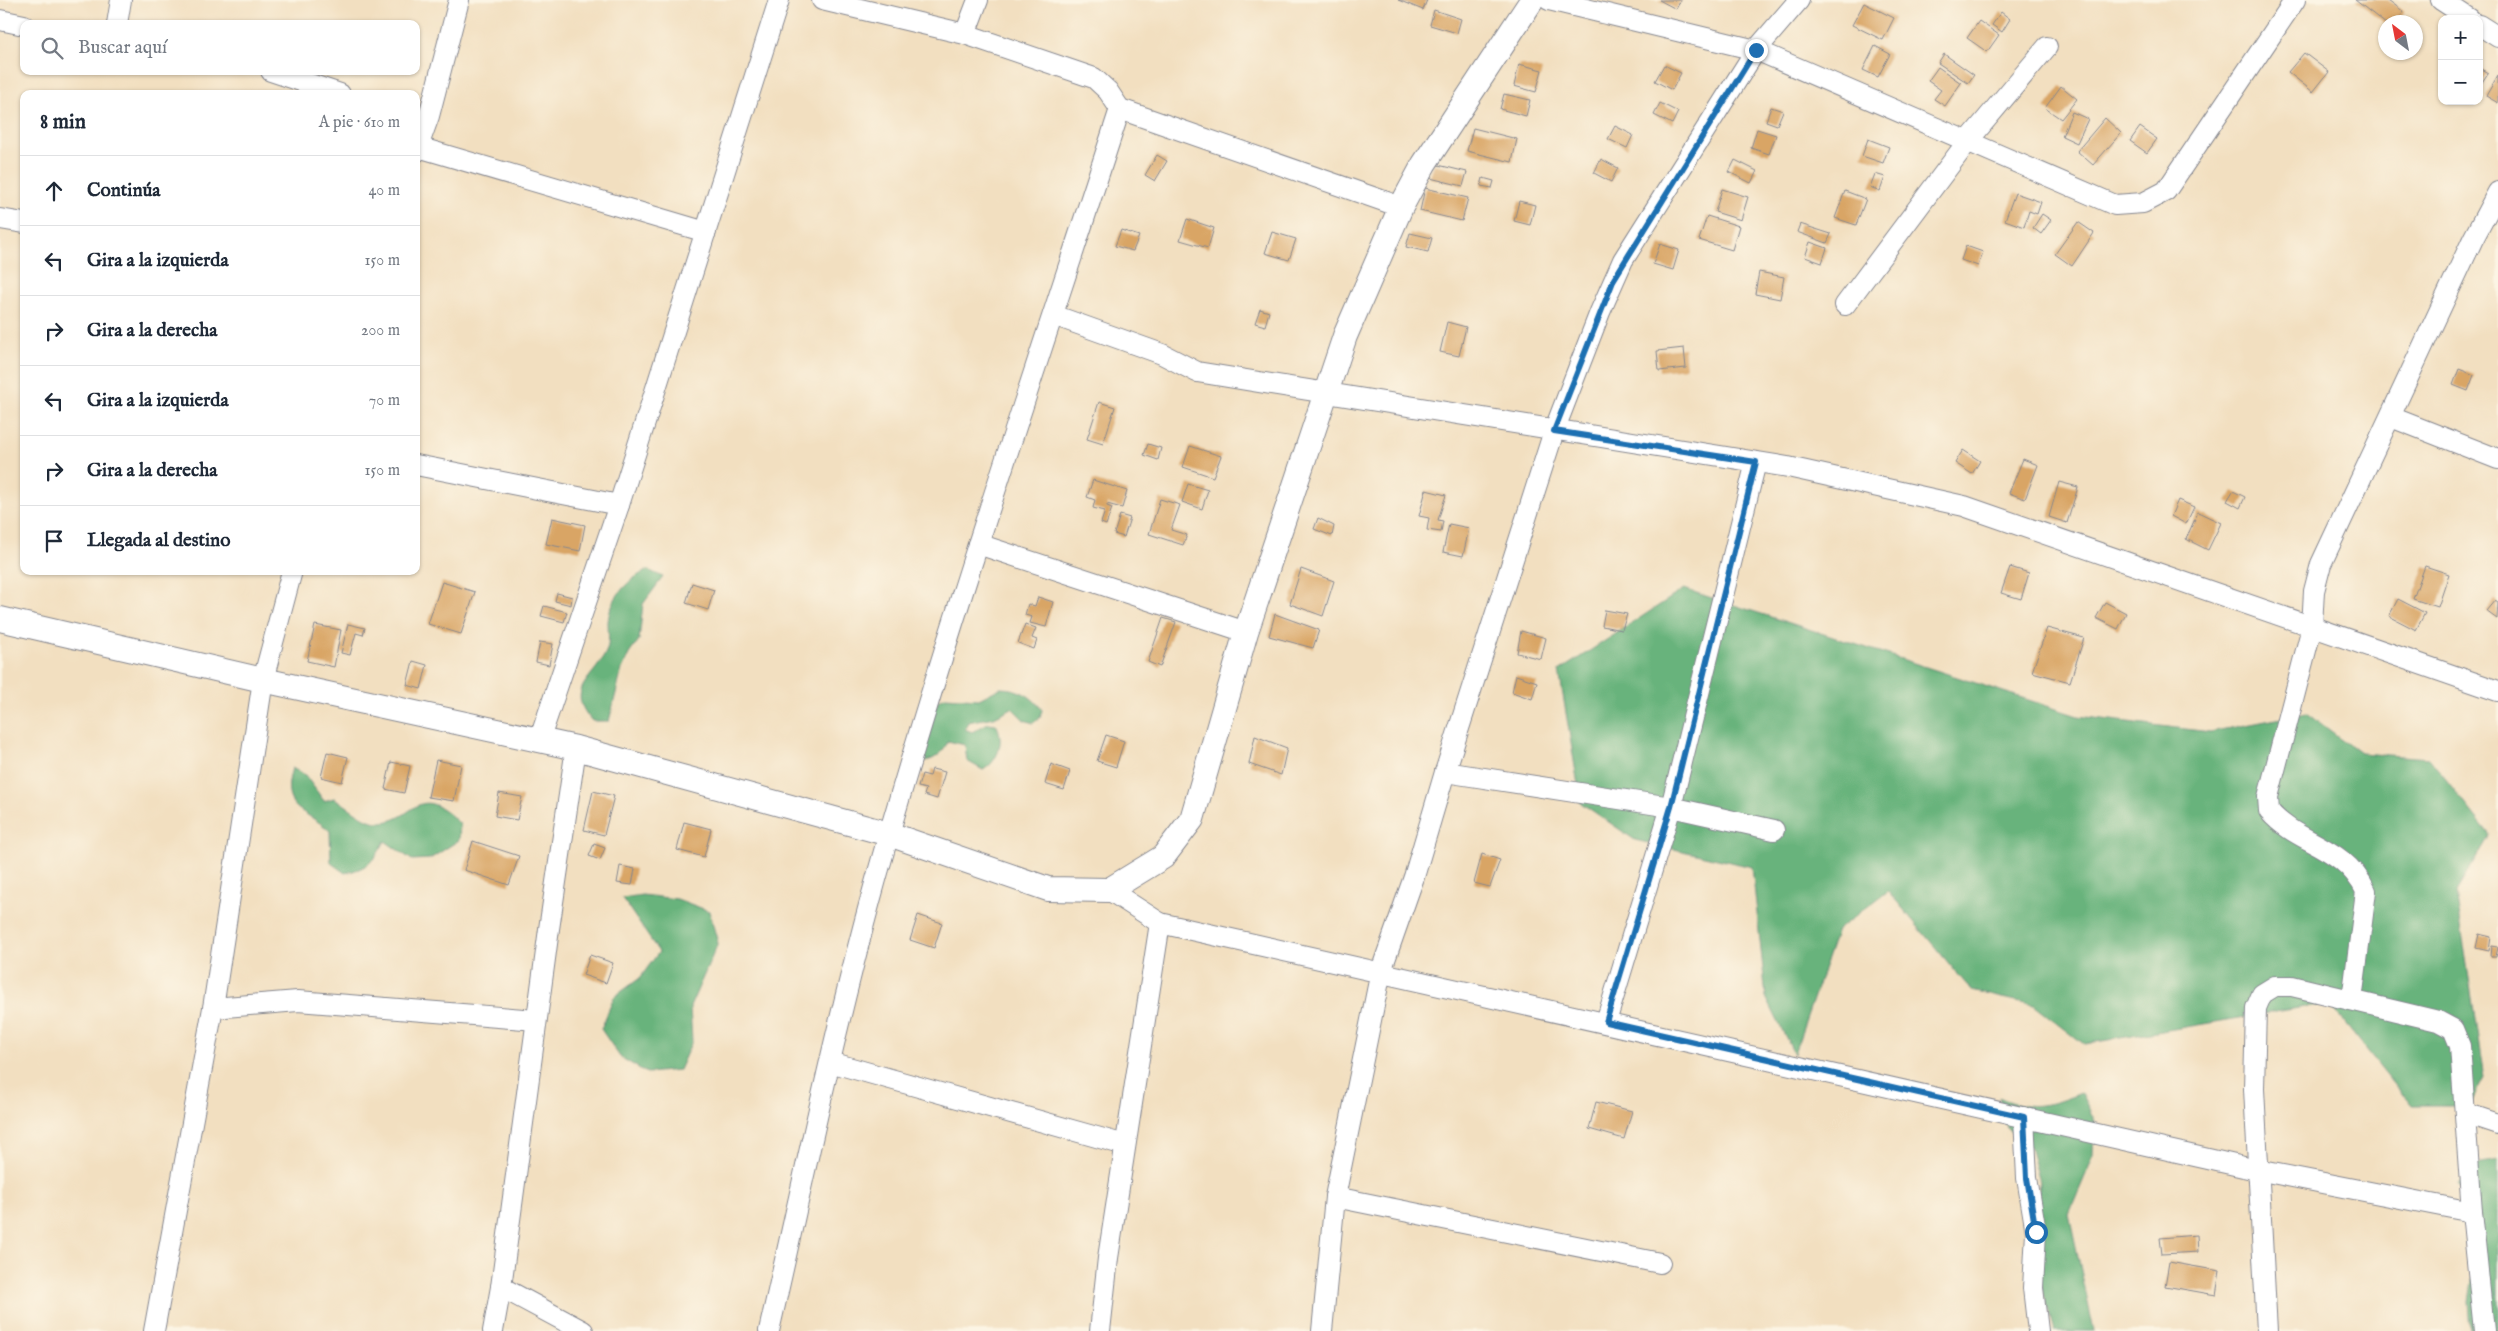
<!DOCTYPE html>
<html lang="es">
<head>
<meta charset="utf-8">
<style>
  :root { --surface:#fff; --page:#f6f6f7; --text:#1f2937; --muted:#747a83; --line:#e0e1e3 }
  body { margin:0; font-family:"IM FELL English",serif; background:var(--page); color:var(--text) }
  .controls { position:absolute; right:15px; top:15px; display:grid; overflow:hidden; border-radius:10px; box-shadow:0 1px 4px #0004 }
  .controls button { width:45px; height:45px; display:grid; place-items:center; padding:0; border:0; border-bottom:1px solid var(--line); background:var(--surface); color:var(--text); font:25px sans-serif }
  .compass { position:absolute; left:2378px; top:15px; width:45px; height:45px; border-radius:50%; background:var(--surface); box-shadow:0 1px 4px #0004; rotate:328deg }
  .stop { position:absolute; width:15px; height:15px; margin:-11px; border:4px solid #1f6fb2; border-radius:50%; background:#fff }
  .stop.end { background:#1f6fb2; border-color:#fff; box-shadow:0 1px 5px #0008 }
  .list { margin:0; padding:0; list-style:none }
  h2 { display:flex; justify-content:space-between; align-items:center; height:65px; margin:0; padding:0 20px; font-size:21px }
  h2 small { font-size:16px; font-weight:400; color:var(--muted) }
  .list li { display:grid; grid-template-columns:32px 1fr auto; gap:15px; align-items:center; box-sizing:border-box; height:70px; padding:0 20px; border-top:1px solid var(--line) }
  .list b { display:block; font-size:19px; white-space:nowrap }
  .list em { font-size:16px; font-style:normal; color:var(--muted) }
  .icon { flex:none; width:28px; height:28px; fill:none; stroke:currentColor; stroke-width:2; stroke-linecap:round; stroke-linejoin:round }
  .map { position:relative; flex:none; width:2498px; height:1331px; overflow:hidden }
  .search { position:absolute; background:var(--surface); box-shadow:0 1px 4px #0004; left:20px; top:20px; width:400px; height:55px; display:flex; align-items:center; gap:12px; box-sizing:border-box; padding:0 18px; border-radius:10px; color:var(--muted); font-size:19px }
  .panel { position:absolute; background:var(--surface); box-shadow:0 1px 4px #0004; left:20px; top:90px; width:400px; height:485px; border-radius:10px }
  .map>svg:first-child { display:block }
  .forest { fill:#68b37b; stroke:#42716c }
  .building { fill:#d9a565 }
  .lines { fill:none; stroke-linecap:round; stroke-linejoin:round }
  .minor-casing { stroke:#86878f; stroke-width:22 }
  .tertiary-casing { stroke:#86878f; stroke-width:26 }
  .minor { stroke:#fff; stroke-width:20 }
  .tertiary { stroke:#fff; stroke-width:24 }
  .route { stroke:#1f6fb2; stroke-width:6 }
</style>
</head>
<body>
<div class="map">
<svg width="2498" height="1331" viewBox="0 0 2498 1331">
  <rect width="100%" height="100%" fill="#fcf5e5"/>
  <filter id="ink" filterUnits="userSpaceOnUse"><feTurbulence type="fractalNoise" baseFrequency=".02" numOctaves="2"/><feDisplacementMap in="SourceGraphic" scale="10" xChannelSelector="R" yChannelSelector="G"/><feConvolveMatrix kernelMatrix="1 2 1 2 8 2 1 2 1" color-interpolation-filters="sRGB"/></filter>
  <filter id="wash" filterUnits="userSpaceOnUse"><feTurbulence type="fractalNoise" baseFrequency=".0096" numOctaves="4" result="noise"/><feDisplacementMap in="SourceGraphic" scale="20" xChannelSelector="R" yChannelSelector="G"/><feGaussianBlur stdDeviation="1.12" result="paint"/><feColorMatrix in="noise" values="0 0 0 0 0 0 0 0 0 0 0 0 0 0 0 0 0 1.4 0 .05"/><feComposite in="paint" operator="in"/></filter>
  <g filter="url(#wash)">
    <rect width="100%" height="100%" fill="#f2dfc0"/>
    <g class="forest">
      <path d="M648,570L663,577L643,604L639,640L629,654L622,669L609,721H592C564,688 593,681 606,652C610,644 608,631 608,622C610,598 628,579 648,570Z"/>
      <polygon points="1684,589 2078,716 2210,732 2307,713 2360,753 2429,758 2490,835 2456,892 2484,1078 2470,1105 2411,1105 2329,1003 2084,1044 2034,1005 1972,991 1888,891 1837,930 1794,1054 1766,997 1752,867 1635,840 1581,803 1559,671"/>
      <path d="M1000,688C1017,688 1032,695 1042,710L1040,718L1033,723L1024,720L1012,708L994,717L968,722L965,729L972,732L988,723L996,724C1005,740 999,761 983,770L967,761L965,745L948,741C943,752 936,760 924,761L920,755L938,700L945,697L979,699Z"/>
      <path d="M292,768L305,775L324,801L334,798C346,804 365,822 378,822C416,823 415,778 460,824L459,840L430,859L412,860L385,841C374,861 368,868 345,873L331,863L330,831C305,808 279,812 292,768Z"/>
      <polygon points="642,895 677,899 709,911 718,943 690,1007 692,1041 679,1070 647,1073 620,1057 601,1029 614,997 640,978 659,952 622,898"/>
      <path d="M2081,1093L2095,1121L2094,1155L2069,1214L2094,1331H2054L2031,1247V1214L2040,1182L2031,1150L2007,1128L1999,1097C2030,1112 2051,1105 2081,1093Z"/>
      <polygon points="2498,1160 2498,1331 2471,1331 2469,1302 2474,1267 2468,1197 2458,1185 2478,1164"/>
    </g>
    <g id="blocks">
      <g class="building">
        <polygon points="1398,0 1427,0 1423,10"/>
        <polygon points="1659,0 1681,0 1676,9"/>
        <polygon points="2355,0 2388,0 2404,12 2396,22 2386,24"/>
        <polygon points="1864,3 1894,18 1883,40 1852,25"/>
        <polygon points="1434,10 1461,19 1457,33 1430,25"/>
        <polygon points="2001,12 2010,19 2002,32 1992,25"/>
        <polygon points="1979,21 1999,35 1987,52 1967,38"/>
        <polygon points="1875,46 1890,54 1878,77 1863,70"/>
        <polygon points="2304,53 2329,72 2313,92 2288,72"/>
        <polygon points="1944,54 1974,75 1968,83 1938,63"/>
        <polygon points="1519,64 1542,70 1536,92 1514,86"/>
        <polygon points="1664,65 1681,73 1672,90 1655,81"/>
        <polygon points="1938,67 1961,83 1945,106 1934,99 1941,90 1928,81"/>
        <polygon points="2479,68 2488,73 2479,87"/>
        <polygon points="2498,75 2498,103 2486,96"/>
        <polygon points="2061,86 2077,99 2061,119 2045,108"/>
        <polygon points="1504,94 1530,100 1526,116 1500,109"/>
        <polygon points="1660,103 1678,112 1672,124 1654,115"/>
        <polygon points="1771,107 1783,111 1777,125 1766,121"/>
        <polygon points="2072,112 2088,119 2077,143 2062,136"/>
        <polygon points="2105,118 2121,133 2093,165 2077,151"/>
        <polygon points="1615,126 1633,135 1627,148 1608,139"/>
        <polygon points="2140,127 2157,139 2147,153 2130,141"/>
        <polygon points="1473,128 1517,139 1512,162 1467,151"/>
        <polygon points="1757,129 1776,135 1769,154 1751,148"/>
        <polygon points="1868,139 1889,147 1883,163 1862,156"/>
        <polygon points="1157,155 1167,161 1155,181 1145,175"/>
        <polygon points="1601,159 1618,168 1611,182 1594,173"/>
        <polygon points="1735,160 1757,171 1751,183 1729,172"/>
        <polygon points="1434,164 1467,172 1463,186 1430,178"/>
        <polygon points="1875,174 1885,177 1880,191 1870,187"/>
        <polygon points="1483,178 1494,181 1492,188 1481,186"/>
        <polygon points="1425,188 1468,198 1462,221 1420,211"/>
        <polygon points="1722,189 1748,197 1741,220 1715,212"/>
        <polygon points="1845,191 1866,199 1856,225 1835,218"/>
        <polygon points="2015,193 2041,202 2037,214 2029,211 2024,227 2005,220"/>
        <polygon points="1519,201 1535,205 1530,225 1514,221"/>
        <polygon points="2042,214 2051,220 2041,234 2033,228"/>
        <polygon points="1707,216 1739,226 1732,250 1699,240"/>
        <polygon points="1187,219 1214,228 1208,248 1180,240"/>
        <polygon points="2078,222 2094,233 2072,266 2055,254"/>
        <polygon points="1800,224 1831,234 1827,243 1797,232"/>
        <polygon points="1121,230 1139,236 1133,251 1115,246"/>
        <polygon points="1272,232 1296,239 1289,260 1265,253"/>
        <polygon points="1410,233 1432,238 1428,252 1406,247"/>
        <polygon points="1810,242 1827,248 1822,263 1805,257"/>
        <polygon points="1660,244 1679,250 1673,270 1653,264"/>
        <polygon points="1966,246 1983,252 1978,266 1961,260"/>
        <polygon points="1759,272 1784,277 1780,299 1755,294"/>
        <polygon points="1260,309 1269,312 1265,326 1255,323"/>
        <polygon points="1447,322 1466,327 1459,356 1440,352"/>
        <polygon points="1684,348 1686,368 1659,371 1657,351"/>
        <polygon points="2459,369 2474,375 2468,391 2453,385"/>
        <polygon points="1099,402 1115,407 1103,444 1087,439"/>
        <polygon points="1148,444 1161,448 1158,460 1144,455"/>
        <polygon points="1190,446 1221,456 1213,477 1183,467"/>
        <polygon points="1963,450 1980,461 1972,474 1955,463"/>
        <polygon points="2023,459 2038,465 2025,499 2009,493"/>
        <polygon points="1093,480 1127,491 1122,508 1107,504 1107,506 1112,508 1106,525 1101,523 1105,511 1093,508 1095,500 1087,497"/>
        <polygon points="2059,482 2078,487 2067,523 2049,517"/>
        <polygon points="1188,484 1208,490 1202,509 1182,502"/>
        <polygon points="1426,490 1446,495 1438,520 1443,521 1441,532 1427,530 1429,518 1419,516"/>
        <polygon points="2233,491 2245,497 2240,508 2227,501"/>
        <polygon points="1160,499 1180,505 1171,530 1187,535 1183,545 1149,534"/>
        <polygon points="2178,500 2194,507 2186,524 2171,516"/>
        <polygon points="2198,512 2221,523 2208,550 2186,539"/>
        <polygon points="1120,515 1130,518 1124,537 1114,534"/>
        <polygon points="552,518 585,525 580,551 546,544"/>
        <polygon points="1318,518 1334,526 1332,536 1314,529"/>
        <polygon points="1449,524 1469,528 1463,556 1443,552"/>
        <polygon points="2425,566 2449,574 2438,607 2413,599"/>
        <polygon points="2010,567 2029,573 2021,599 2001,593"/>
        <polygon points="1301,569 1334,581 1323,616 1290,604"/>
        <polygon points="442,582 475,592 461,634 428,624"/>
        <polygon points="692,583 714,590 708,610 686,603"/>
        <polygon points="557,593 572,597 571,605 555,601"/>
        <polygon points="1038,597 1053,602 1046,627 1030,623 1032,617 1025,615 1028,604 1035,606"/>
        <polygon points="2398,599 2425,613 2416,630 2389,616"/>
        <polygon points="2495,600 2498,602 2497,619 2486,611"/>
        <polygon points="2105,602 2126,613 2118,629 2096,618"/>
        <polygon points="544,606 567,612 564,622 541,616"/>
        <polygon points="1605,610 1627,614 1622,630 1602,626"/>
        <polygon points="1275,614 1319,630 1313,648 1269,636"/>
        <polygon points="1163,618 1176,622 1160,667 1148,662"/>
        <polygon points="348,624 365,628 363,635 356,633 350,655 341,653"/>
        <polygon points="1025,624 1036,628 1032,638 1037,640 1034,649 1018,643"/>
        <polygon points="315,625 341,630 334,667 307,661"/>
        <polygon points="2047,628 2084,638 2070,682 2032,672"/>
        <polygon points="1521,631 1546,638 1541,659 1517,653"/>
        <polygon points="540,642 553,644 549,665 536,662"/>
        <polygon points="413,661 427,665 421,689 407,685"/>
        <polygon points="1516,675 1537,682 1532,699 1512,692"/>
        <polygon points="1106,735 1124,741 1116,767 1097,761"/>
        <polygon points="1255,736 1287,748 1281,775 1249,764"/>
        <polygon points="327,752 348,757 342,782 321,777"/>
        <polygon points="436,760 461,765 454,801 428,797"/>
        <polygon points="391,762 410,766 404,793 385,789"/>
        <polygon points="1051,764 1070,771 1064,790 1045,784"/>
        <polygon points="932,769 945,772 937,799 924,795 926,789 918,787 922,774 930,776"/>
        <polygon points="593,791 614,796 604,835 584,830"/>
        <polygon points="499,793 522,797 517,820 495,816"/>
        <polygon points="684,822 711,829 704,857 677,850"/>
        <polygon points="473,841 519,856 509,885 464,870"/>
        <polygon points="594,844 605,848 600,860 589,856"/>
        <polygon points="1482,854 1500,860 1490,887 1474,883"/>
        <polygon points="620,866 635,869 632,885 617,883"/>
        <polygon points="918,915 942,923 934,948 910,940"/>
        <polygon points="2479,934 2491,937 2489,951 2476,948"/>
        <polygon points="2492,946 2498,947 2496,957 2491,957"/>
        <polygon points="590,955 613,963 606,983 583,975"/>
        <polygon points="1596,1102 1632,1111 1624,1139 1589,1129"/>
        <polygon points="2197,1235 2198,1252 2162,1254 2160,1238"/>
        <polygon points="2169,1262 2220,1271 2216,1295 2165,1286"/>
      </g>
    </g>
  </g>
  <g filter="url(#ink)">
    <use href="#blocks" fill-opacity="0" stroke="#86878f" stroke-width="1"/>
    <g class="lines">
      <defs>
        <g id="minor">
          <polyline points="822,0 965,34 1094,78 1108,91 1120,109 1401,207"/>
          <polyline points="1549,0 1756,50 2115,205 2143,203 2166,191 2295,0"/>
          <polyline points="2441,0 2470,19"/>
          <polyline points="0,20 24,25"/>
          <polyline points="117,24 121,0"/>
          <polyline points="2479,25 2498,37"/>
          <polyline points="965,34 978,0"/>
          <polyline points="271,71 340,94"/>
          <polyline points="418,147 706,232"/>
          <polyline points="416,152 429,116 459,0"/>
          <polyline points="0,219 24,223"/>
          <polyline points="1845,305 1968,141 2047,47"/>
          <polyline points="1053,315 1162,354 1197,372 1788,467 1964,506 2498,691"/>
          <polyline points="2391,417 2498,459"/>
          <polyline points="416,465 619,505"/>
          <polyline points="978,544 1246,632"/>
          <polyline points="539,741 619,505 779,0"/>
          <polyline points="1445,772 1671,807 1774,830"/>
          <polyline points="1160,923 2257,1170 2472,1212"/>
          <path d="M2352,1000L2366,891C2343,844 2298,845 2269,811L2268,797L2312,627L2314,591L2321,564L2473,239L2498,192"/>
          <polyline points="213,1008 298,1001 536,1020"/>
          <polyline points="1606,1022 1671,807 1756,462"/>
          <polyline points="830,1062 1125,1145"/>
          <polyline points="2465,1113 2498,1124"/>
          <polyline points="2024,1117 2027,1178 2036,1232 2033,1288 2038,1331"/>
          <polyline points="1335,1197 1660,1263"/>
          <polyline points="501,1287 583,1331"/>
          <polyline points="154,1331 213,1008 263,680 292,571"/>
          <polyline points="493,1331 501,1287 549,929 576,748"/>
          <path d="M769,1331C807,1165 841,997 889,834C960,590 1042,350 1120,109"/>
          <polyline points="1100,1331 1108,1258 1160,923 1109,890"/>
          <polyline points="1322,1331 1335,1197 1381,971 1414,877 1445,772 1554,431 1600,312 1623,260 1756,50 1799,0"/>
          <polyline points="2267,1331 2254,1089 2256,1008 2262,994 2275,986 2292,986 2438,1021 2453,1029 2460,1046 2472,1212 2484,1331"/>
        </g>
        <polyline id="tertiary" points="0,619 263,680 576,748 889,834 1048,889 1109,890 1163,857 1192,819 1246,632 1345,336 1401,207 1424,164 1532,0"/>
      </defs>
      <use href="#minor" class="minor-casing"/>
      <use href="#tertiary" class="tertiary-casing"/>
      <use href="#minor" class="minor"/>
      <use href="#tertiary" class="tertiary"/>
    </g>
  </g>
  <g class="lines" filter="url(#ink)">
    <polyline class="route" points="1756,50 1614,279 1554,431 1756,462 1671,807 1606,1022 2024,1117 2027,1178 2036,1232"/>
  </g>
</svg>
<div class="controls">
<button>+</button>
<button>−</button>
</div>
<svg class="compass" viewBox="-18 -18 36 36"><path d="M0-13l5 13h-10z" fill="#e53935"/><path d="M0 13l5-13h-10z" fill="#747a83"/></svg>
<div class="stop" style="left:2036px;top:1232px"></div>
<div class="stop end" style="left:1756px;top:50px"></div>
<div class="search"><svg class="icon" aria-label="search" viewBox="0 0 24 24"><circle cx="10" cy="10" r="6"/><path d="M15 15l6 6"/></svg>Buscar aquí</div>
<section class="panel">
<h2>8 min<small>A pie · 610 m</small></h2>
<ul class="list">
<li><svg class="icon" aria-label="ahead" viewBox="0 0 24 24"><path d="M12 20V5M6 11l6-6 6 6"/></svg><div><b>Continúa</b></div><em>40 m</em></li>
<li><svg class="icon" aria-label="left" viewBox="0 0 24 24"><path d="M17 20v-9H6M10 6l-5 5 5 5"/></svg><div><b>Gira a la izquierda</b></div><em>150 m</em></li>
<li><svg class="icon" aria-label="right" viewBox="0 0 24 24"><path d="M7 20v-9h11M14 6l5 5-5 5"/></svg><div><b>Gira a la derecha</b></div><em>200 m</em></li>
<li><svg class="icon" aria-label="left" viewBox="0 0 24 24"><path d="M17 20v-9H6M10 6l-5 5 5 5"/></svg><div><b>Gira a la izquierda</b></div><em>70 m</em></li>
<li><svg class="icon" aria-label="right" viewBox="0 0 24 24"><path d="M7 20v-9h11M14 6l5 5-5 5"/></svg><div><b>Gira a la derecha</b></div><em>150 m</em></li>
<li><svg class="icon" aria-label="arrive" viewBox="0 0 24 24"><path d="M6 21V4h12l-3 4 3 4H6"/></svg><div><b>Llegada al destino</b></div></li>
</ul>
</section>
</div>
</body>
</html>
